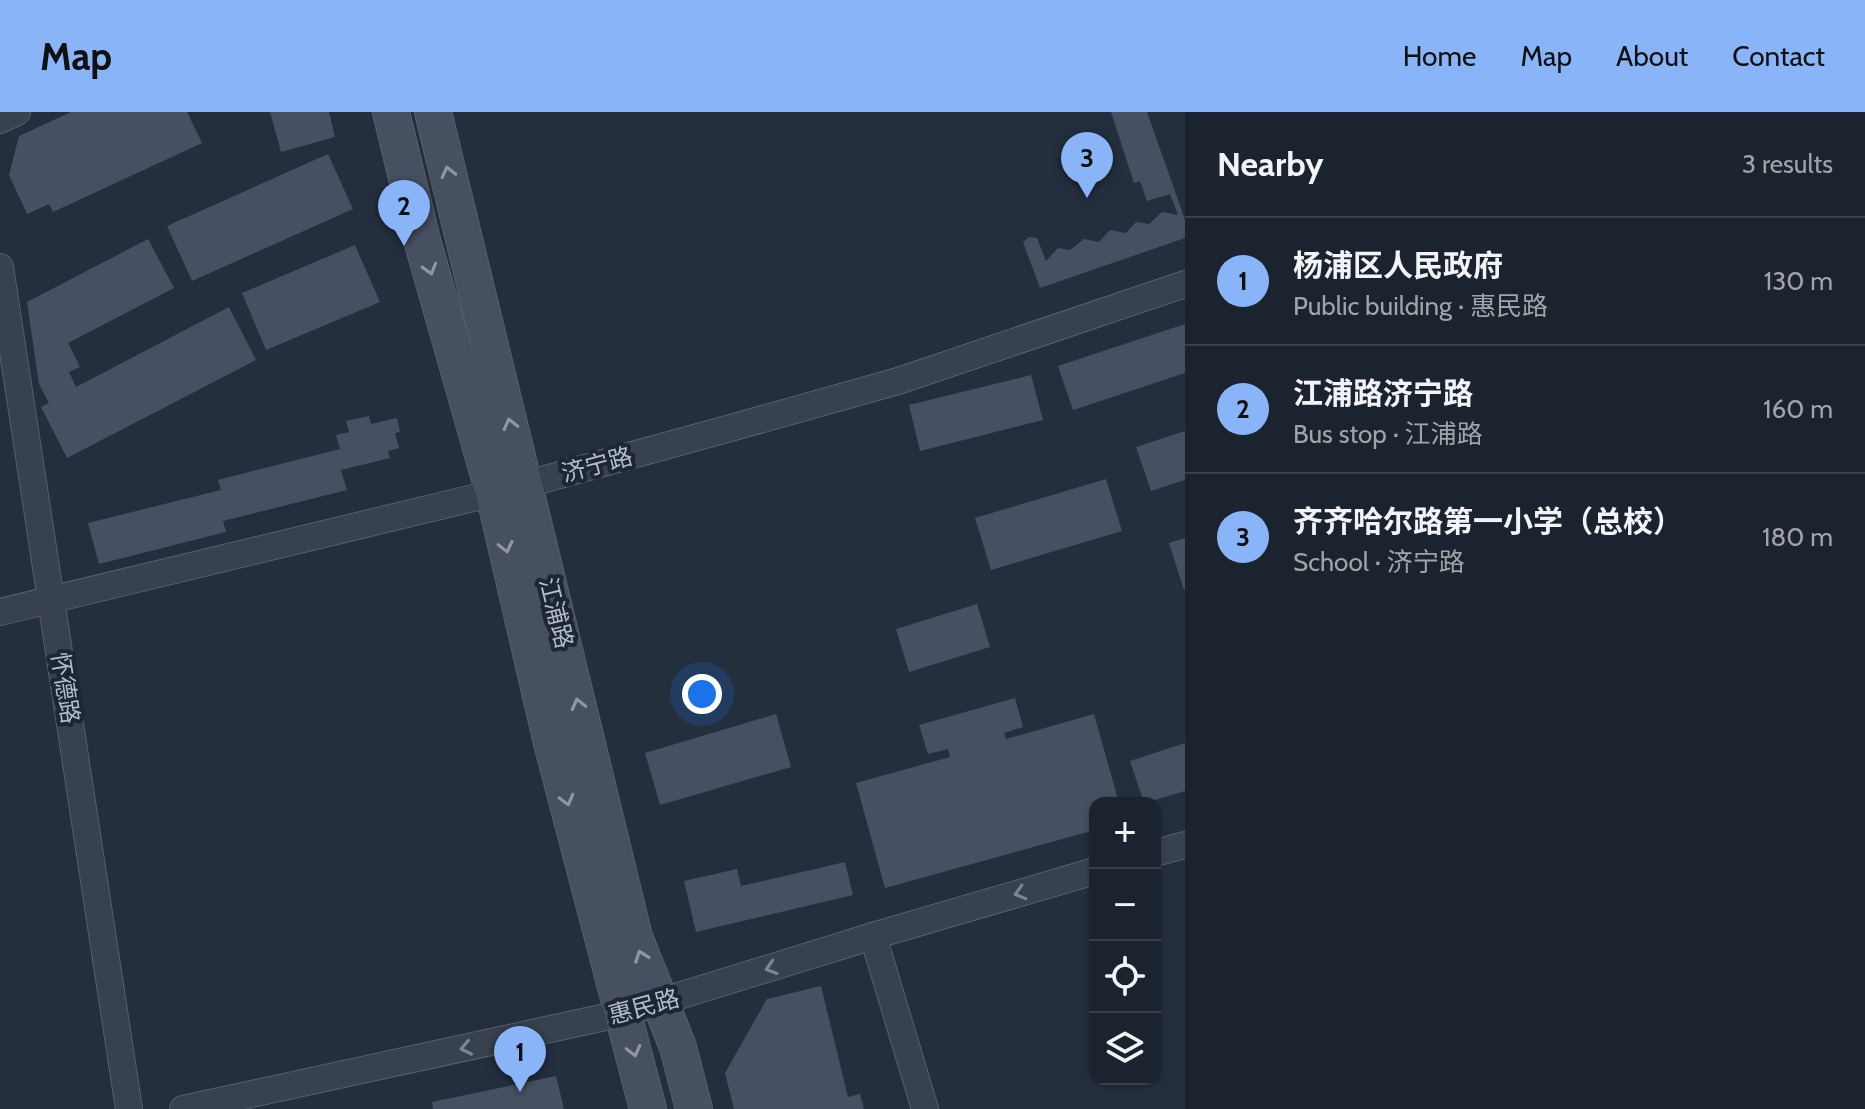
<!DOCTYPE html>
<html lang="en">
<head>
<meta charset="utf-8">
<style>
  :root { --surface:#1b232e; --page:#242b36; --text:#f1f3f6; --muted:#a0a4aa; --line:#39404a; --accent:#8ab4f8 }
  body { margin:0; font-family:Cabin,"Noto Sans SC",sans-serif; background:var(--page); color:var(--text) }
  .controls { position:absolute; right:24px; bottom:24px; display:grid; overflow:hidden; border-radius:16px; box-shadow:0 2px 6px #0004 }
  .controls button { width:72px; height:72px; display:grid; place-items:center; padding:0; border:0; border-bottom:2px solid var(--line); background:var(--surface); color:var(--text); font:40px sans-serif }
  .you { position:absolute; left:702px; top:582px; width:28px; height:28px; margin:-20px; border:6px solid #fff; border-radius:50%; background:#1a73e8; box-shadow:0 0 0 12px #1a73e833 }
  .badge { display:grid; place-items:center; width:52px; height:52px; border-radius:50%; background:var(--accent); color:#111; font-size:26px; font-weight:700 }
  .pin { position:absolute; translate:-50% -66px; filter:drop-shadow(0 2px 4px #0008) }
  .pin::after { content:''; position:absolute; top:42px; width:28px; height:24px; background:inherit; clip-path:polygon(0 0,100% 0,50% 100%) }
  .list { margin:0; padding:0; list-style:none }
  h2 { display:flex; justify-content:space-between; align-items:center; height:104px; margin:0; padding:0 32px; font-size:34px }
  h2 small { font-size:26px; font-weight:400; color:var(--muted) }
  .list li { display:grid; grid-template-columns:52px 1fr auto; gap:24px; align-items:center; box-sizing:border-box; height:128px; padding:0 32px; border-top:2px solid var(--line) }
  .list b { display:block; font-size:30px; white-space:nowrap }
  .list p { margin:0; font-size:26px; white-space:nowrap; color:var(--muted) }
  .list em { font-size:26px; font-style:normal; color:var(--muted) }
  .icon { flex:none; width:44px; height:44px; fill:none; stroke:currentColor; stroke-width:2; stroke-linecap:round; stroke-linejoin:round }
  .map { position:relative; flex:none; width:1185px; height:997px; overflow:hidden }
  header { display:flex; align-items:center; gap:48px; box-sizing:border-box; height:112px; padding:0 40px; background:var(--accent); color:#111 }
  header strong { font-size:38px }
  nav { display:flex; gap:44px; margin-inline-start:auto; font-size:28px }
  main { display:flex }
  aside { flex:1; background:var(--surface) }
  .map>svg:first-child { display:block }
  .building { fill:#455162 }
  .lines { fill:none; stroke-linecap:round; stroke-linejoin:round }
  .minor-casing { stroke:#565f6c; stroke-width:28 }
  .secondary-casing { stroke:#565f6c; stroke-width:38 }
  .minor { stroke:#38414e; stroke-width:26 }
  .secondary { stroke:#465061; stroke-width:36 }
  .oneway { stroke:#8e96a5 }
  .oneway2 { stroke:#7c8592 }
  .labels { text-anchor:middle; stroke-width:8; stroke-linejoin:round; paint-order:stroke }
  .street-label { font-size:24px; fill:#b4bcc9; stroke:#1d2633 }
</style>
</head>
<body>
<header>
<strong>Map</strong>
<nav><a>Home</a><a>Map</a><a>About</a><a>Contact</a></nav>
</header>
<main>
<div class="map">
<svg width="1185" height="997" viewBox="0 0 1185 997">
  <rect width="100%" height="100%" fill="#242f3e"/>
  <g class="building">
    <polygon points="71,0 187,0 202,31 53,100 49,92 27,102 9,63 19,24"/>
    <polygon points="270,0 329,0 335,25 281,40"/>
    <polygon points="1111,0 1147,0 1185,108 1185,126 1040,176 1023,130 1029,125 1037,126 1046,149 1058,136 1070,138 1084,127 1099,130 1110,118 1126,121 1136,110 1149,112 1162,100 1178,103 1170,82 1147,89 1140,69 1134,71"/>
    <polygon points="328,42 353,97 192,169 167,114"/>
    <polygon points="148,127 174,176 68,231 80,255 69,260 76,275 229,195 256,248 67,346 41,295 49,291 39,272 27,190"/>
    <polygon points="355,133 380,190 266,238 242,181"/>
    <polygon points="1185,212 1185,261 1073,298 1058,254"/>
    <polygon points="1031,263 1043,308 920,339 909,293"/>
    <polygon points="369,304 371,312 397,306 400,320 395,321 399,336 388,339 390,346 341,358 347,378 223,409 226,420 99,452 88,411 221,378 218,368 340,337 336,323 349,320 346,309"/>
    <polygon points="1185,319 1185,368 1151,379 1136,335"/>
    <polygon points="1106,367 1122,419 991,458 975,406"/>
    <polygon points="1185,426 1185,478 1184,478 1169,431"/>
    <polygon points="977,492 990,535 909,560 896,517"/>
    <polygon points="1015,586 1023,615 1004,621 1006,627 1094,602 1119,691 1095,691 1095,718 885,776 856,671 950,645 948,637 928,642 919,613"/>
    <polygon points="776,602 791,655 660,693 645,641"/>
    <polygon points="1185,631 1185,679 1144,691 1130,649"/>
    <polygon points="845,750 853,783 696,820 684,769 737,757 741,774"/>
    <polygon points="821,874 848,985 860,982 864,997 734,997 725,961 767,887"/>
    <polygon points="556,964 564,997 433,997 432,990"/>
  </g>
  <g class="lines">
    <defs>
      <g id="minor">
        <polyline points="0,8 17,0"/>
        <polyline points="0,155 129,997"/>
        <polyline points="0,500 494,381 727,317 898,269 1185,172"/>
        <polyline points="1155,741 1185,733"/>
        <polyline points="873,824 925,997"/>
        <polyline points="183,997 624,901 873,824 1095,759"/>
      </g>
      <g id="secondary">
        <polyline points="391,0 422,128 494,381 552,631 648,997"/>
        <polyline points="433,0 634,825 678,935 694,997"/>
      </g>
    </defs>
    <use href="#minor" class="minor-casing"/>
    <use href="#secondary" class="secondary-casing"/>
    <use href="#minor" class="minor"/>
    <use href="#secondary" class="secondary"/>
  </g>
  <defs><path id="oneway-chevron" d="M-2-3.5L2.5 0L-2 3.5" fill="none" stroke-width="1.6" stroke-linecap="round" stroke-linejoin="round" transform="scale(2)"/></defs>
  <g class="oneway">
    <use href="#oneway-chevron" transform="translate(448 60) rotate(-104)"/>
    <use href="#oneway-chevron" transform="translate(430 157) rotate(74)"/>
    <use href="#oneway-chevron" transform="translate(510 312) rotate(-104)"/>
    <use href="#oneway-chevron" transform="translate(506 435) rotate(77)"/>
    <use href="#oneway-chevron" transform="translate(578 592) rotate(-104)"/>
    <use href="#oneway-chevron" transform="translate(567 688) rotate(75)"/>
    <use href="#oneway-chevron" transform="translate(641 844) rotate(-110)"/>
    <use href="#oneway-chevron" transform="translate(634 939) rotate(76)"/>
  </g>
  <g class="oneway2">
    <use href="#oneway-chevron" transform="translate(1020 781) rotate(164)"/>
    <use href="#oneway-chevron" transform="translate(771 856) rotate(162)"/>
    <use href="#oneway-chevron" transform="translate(466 936) rotate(168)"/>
  </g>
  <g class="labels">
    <g class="street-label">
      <text transform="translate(597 353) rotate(-15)" y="8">济宁路</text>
      <text transform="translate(556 501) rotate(76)" y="8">江浦路</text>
      <text transform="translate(65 576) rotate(81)" y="8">怀德路</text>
      <text transform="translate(644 895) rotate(-15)" y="8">惠民路</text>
    </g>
  </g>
</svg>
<div class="controls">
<button>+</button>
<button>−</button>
<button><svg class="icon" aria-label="locate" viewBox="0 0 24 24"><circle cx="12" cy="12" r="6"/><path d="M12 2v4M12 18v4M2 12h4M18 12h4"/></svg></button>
<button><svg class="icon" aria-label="layers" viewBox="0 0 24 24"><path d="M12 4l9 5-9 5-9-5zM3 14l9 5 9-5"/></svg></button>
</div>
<div class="you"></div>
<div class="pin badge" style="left:520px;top:980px">1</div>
<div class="pin badge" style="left:404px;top:134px">2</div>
<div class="pin badge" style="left:1087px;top:86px">3</div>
</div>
<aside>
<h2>Nearby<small>3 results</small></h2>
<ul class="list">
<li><span class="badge">1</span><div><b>杨浦区人民政府</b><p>Public building · 惠民路</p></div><em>130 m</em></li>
<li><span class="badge">2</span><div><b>江浦路济宁路</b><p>Bus stop · 江浦路</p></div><em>160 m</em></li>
<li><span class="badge">3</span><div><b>齐齐哈尔路第一小学（总校）</b><p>School · 济宁路</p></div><em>180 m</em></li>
</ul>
</aside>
</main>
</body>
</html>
